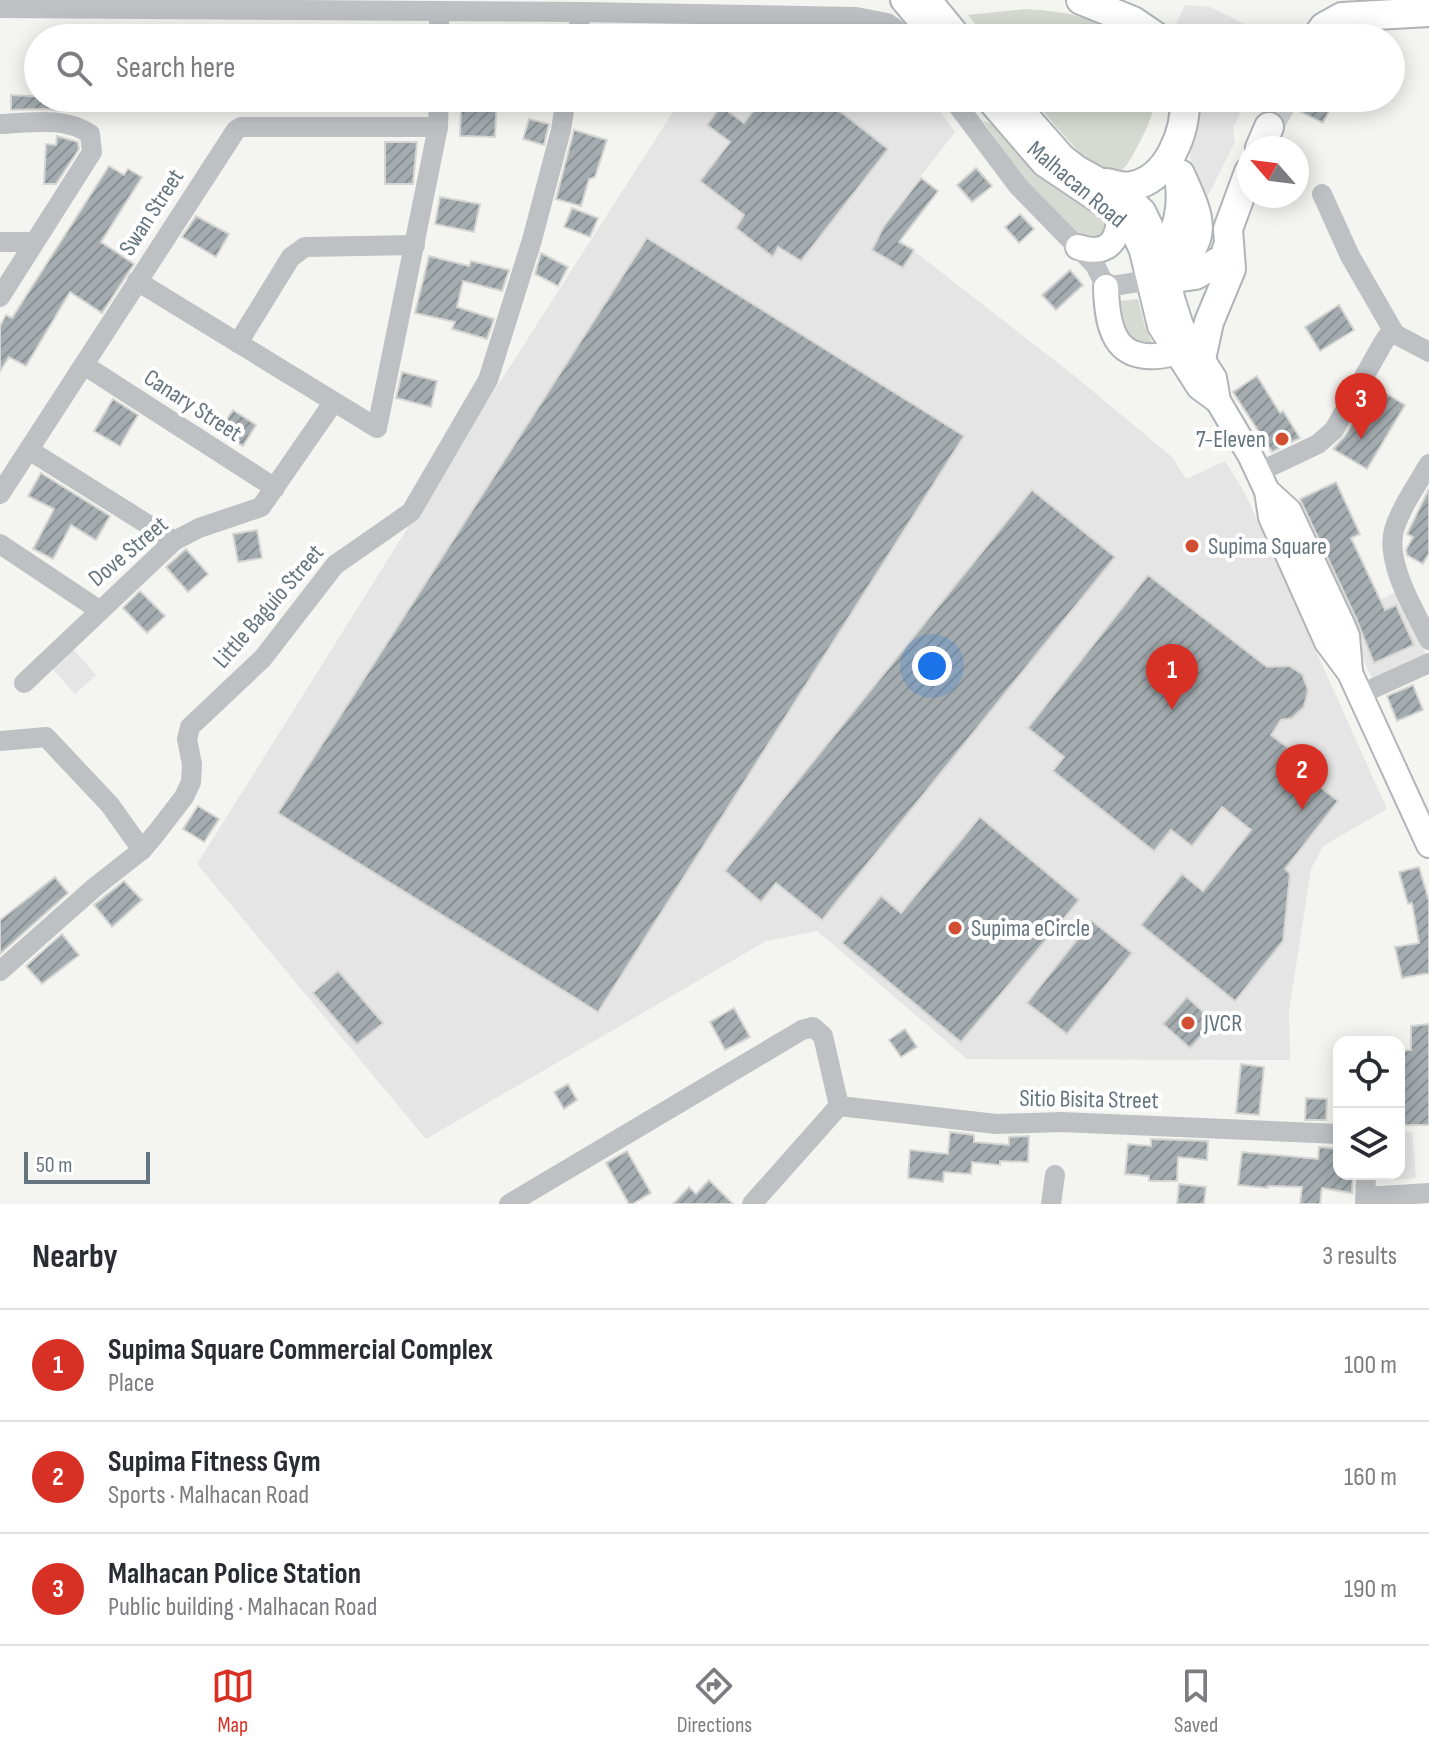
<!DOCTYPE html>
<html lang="en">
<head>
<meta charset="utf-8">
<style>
  :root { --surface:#fff; --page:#f7f7f7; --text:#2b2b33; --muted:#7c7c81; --line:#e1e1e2; --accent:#d93025 }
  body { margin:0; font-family:"Sofia Sans Condensed",sans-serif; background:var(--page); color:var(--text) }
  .controls { position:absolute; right:24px; bottom:24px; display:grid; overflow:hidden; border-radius:16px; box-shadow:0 4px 20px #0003 }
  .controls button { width:72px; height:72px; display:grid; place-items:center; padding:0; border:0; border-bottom:2px solid var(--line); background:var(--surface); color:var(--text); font:40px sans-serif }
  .compass { position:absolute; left:1237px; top:136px; width:72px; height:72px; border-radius:50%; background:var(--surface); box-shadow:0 4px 20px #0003; rotate:298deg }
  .scale { position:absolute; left:24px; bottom:20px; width:126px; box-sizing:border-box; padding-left:8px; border:4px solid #65757f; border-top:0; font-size:22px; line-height:28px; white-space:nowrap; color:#65757f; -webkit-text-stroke:6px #fff; paint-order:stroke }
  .you { position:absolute; left:932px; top:666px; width:28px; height:28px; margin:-20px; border:6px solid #fff; border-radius:50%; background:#1a73e8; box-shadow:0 0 0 12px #1a73e833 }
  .badge { display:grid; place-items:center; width:52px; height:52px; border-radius:50%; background:var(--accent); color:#fff; font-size:26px; font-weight:700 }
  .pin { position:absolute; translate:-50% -66px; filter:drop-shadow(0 2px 4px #0008) }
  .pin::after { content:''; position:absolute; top:42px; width:28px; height:24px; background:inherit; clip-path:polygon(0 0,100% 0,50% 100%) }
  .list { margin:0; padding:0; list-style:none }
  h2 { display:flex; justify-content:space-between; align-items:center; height:104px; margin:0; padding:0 32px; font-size:34px }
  h2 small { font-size:26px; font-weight:400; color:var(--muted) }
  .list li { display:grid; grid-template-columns:52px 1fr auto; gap:24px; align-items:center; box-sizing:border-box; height:112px; padding:0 32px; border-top:2px solid var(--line) }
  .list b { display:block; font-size:30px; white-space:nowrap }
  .list p { margin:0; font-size:26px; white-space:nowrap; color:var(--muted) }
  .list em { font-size:26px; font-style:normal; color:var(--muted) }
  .icon { flex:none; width:44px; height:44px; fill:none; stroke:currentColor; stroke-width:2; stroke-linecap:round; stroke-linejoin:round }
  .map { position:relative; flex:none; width:1429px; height:1204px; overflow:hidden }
  .search { position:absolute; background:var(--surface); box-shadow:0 4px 20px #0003; left:24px; right:24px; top:24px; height:88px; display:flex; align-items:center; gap:20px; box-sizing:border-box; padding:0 28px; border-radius:44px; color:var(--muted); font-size:30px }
  .sheet { height:440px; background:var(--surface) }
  nav { display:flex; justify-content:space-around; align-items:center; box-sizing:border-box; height:112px; border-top:2px solid var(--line); background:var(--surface); font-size:22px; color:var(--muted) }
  nav a { display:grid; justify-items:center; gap:4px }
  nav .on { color:var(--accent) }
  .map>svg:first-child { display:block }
  .built { fill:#e4e5e4 }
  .green { fill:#d5dad2 }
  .building { fill:url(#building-hatch); stroke:#d5d5d3; stroke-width:2 }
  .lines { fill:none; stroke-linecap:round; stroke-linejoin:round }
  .highway-tunnel { stroke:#d0d4d4; stroke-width:28; stroke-dasharray:28 14; stroke-linecap:butt }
  .major-casing { stroke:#b1b5b8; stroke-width:28 }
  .highway-casing { stroke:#b0b4b6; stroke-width:32 }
  .minor { stroke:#bdc1c4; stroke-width:20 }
  .major { stroke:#fff; stroke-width:24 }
  .highway { stroke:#fff; stroke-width:28 }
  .poi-dot { fill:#d24e32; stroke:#fff; stroke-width:3 }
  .labels { text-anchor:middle; stroke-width:8; stroke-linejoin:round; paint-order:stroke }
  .street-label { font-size:24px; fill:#65757f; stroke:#fff }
  .poi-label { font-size:24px; fill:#65757f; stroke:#fff; text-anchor:start }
</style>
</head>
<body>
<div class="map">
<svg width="1429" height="1204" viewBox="0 0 1429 1204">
  <defs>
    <pattern id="building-hatch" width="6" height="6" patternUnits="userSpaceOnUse" patternTransform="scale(2)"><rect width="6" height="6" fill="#a4acb0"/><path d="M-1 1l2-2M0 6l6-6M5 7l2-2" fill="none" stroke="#899194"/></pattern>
  </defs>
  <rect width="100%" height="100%" fill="#f4f4f0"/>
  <g class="built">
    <polygon points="1185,5 1210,7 1274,38 1169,38"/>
    <polygon points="726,31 855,33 871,38 721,38"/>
    <polygon points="682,98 930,98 955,132 882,226 1072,374 1172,457 1186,479 1225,461 1245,493 1387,809 1323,846 1311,869 1289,1011 1290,1060 967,1059 817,931 766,941 426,1139 197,864 473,424"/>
    <polygon points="1194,98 1247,98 1233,128 1235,142 1201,209 1195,195 1190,156 1198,120"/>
    <polygon points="1398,591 1426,654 1372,679 1346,618"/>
    <polygon points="71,647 96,675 75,694 50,666"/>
    <polygon points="1412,1132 1416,1178 1394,1180 1394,1174 1399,1174 1399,1133"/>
  </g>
  <g class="green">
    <path d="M1026,9C1065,12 1089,14 1121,38H986L968,15Z"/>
    <path d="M1033,98H1155V99C1152,120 1145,132 1135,151C1130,160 1123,176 1109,172C1086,166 1048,117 1033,98Z"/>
    <polygon points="983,121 994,125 1057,187 1104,219 1108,229 1103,238 1082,239 1021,175"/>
    <polygon points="1138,299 1145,327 1156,351 1128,343 1112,307 1118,301"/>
  </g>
  <g class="building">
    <polygon points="11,95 69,98 69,111 46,109 11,110"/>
    <polygon points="473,98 497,98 495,137 460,136 461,109 473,110"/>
    <polygon points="763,98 823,98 888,149 801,261 778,247 773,257 736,228 744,215 700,181 730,142 707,125 721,106 744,123"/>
    <polygon points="1273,98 1336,98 1323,123"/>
    <polygon points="529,119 549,124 544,145 523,139"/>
    <polygon points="574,130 607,140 595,177 589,179 581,206 556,199"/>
    <polygon points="57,136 78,142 79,149 56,184 44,184 46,144 56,145"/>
    <polygon points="385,142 417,142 413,184 385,184"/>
    <polygon points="109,166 124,175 128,169 142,177 101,242 134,264 102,313 70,292 26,366 9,357 0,371 0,326 6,315 12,318"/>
    <polygon points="976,168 992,186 972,202 957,185"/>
    <polygon points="921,178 938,191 899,242 914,250 903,268 872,250 884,226"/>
    <polygon points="440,197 480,204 474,232 435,224"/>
    <polygon points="572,208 598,218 590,237 564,227"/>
    <polygon points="1020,214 1034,229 1019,243 1005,227"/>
    <polygon points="196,216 229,234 216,257 182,237"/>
    <polygon points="647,238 964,436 598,1012 278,813"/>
    <polygon points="541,253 568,267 558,286 535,274"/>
    <polygon points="429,256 469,266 471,261 509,270 502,291 463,281 457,307 494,319 487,339 452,329 455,322 415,313"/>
    <polygon points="1070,270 1083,285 1056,310 1042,295"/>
    <polygon points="1339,305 1354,330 1320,351 1305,327"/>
    <polygon points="402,372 437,381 431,407 396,398"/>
    <polygon points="1257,376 1280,413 1283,411 1300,438 1272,452 1233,392"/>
    <polygon points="1374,386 1405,405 1367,469 1333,449 1345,436"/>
    <polygon points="113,399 138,415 120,446 94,431"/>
    <polygon points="233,410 256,425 243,446 219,431"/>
    <polygon points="41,473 110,516 96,540 71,525 53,559 33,549 54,509 28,496"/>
    <polygon points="1336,482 1360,534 1351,538 1385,610 1396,605 1414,645 1374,663 1356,618 1300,499"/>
    <polygon points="1429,489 1429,553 1423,564 1407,555 1406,550 1413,537 1407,534"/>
    <polygon points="1032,490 1115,557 822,920 776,883 761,902 725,871"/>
    <polygon points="257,530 262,558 238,562 233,534"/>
    <polygon points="186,549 208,574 188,592 166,567"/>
    <polygon points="1148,575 1267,667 1289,666 1302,674 1308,690 1304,707 1292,718 1281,720 1271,735 1299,756 1292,765 1338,801 1285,869 1290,874 1283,941 1235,1001 1141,925 1182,874 1203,891 1251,830 1222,807 1192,846 1171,830 1154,851 1053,771 1064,757 1028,728"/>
    <polygon points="140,591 165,616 147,633 123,608"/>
    <polygon points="1413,685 1423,710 1397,721 1387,696"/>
    <polygon points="198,806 219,819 204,842 183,829"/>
    <polygon points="980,817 1079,900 961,1042 842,943 881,896 901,913"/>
    <polygon points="1419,867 1429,901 1429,973 1402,978 1395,947 1419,943 1412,903 1408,904 1399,872"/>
    <polygon points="55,877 68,893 0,954 0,920"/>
    <polygon points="124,881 142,900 112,927 94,905"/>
    <polygon points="1092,921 1132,953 1067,1034 1027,1003"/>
    <polygon points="62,934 79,955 42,984 26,966"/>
    <polygon points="338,971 383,1023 357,1044 313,993"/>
    <polygon points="1187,997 1214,1022 1190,1048 1163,1024"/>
    <polygon points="734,1008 750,1037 725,1050 710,1022"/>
    <polygon points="1429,1024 1429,1125 1399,1125 1399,1051 1411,1050 1411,1026"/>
    <polygon points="905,1029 917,1047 901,1057 889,1040"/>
    <polygon points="1241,1064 1264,1067 1259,1115 1236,1113"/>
    <polygon points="568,1084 577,1100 564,1109 554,1092"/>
    <polygon points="1306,1098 1327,1099 1326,1120 1305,1120"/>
    <polygon points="950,1132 974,1135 974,1142 1009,1145 1009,1137 1029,1136 1028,1162 1000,1161 1000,1165 972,1162 971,1174 944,1172 943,1182 908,1178 910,1150 948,1154"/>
    <polygon points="1151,1139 1208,1141 1207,1160 1178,1157 1177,1181 1149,1181 1149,1176 1125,1174 1128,1144 1151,1146"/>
    <polygon points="1319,1147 1339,1149 1339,1174 1353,1174 1352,1193 1322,1188 1320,1204 1300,1204 1302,1187 1268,1186 1268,1188 1238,1185 1242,1152 1318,1159"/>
    <polygon points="627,1151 651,1193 632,1204 629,1204 606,1163"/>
    <polygon points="709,1180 733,1204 673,1204 689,1187 696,1194"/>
    <polygon points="1179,1184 1206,1187 1204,1204 1177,1204"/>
  </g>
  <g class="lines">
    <polyline class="highway-tunnel" points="1269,127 1285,98"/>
    <defs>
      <g id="major">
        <polyline points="903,0 935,38"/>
        <polyline points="929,0 960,38"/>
        <polyline points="987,98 1044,164 1114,211 1135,235 1142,251 1160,326 1199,387 1218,401 1250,455 1267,491 1271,517 1327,642 1350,673 1429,845"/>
        <polyline points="1011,98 1062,156 1077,168 1126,195 1143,211 1164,254 1172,298 1181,326 1214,378 1218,401"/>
        <path d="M1078,247C1106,256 1119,243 1119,215"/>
        <path d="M1106,287C1107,335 1118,367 1175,353"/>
        <polyline points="1267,491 1289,511 1342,624 1347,636 1350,671"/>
      </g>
      <g id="highway">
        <polyline points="1081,0 1133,21 1158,38"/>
        <polyline points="1316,38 1324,27 1342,17 1429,12"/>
        <polyline points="1260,148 1269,127"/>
        <path d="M1107,183C1115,185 1124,188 1132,186C1169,179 1186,131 1185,98"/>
        <path d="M1164,254C1177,230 1183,211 1180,184"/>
        <path d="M1167,272C1212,240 1200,218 1180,174"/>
        <polyline points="1168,279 1195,275 1225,258 1227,249"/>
        <polyline points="1201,359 1209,322 1231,269 1228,229 1249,172"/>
      </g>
    </defs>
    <use href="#major" class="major-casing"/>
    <use href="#highway" class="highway-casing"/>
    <g class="minor">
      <polyline points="0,8 581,12 856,17 887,23 908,38"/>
      <polyline points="439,11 439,38"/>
      <polyline points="577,38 581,12"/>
      <polyline points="952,98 1018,186 1095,265 1106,287 1150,280"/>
      <path d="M0,124C30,123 64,116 90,134L92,152L0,297"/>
      <polyline points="1322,194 1350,256 1395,334 1429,352"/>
      <polyline points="0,242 33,242"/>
      <polyline points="137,281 377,428 438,127 439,98"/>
      <polyline points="238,343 291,257 305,247 415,245"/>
      <polyline points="84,365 275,488"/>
      <polyline points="29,450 174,541"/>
      <path d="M1429,464C1417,485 1401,507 1394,530C1385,563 1415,611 1429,640"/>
      <polyline points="1259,472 1318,444 1334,430 1383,343 1387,337 1395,334"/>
      <polyline points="0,494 236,130 241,127 438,127"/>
      <polyline points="0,544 99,610"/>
      <polyline points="24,683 174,541 199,528 261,507 333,403"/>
      <polyline points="1359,695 1429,663"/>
      <polyline points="0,741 46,737 110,805 142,850"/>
      <polyline points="0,971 95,887 142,850 157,832 184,797 191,782 192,764 187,739 190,727 263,658 335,565 411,512 488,380 532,240 561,130 566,98"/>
      <polyline points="839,1106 996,1124 1061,1122 1339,1134"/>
      <polyline points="1366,1197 1429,1193"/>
      <polyline points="509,1204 802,1030 813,1027 823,1036 839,1106 752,1204"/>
      <polyline points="1051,1204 1055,1175"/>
      <polyline points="1365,1204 1366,1174"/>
    </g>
    <use href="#major" class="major"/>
    <use href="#highway" class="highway"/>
  </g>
  <g class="poi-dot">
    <circle cx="1282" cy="439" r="8"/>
    <circle cx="1192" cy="546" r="8"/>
    <circle cx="955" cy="928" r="8"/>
    <circle cx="1188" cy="1023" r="8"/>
  </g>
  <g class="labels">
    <g class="street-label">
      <text transform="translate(1077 184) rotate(40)" y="8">Malhacan Road</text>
      <text transform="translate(151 212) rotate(-57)" y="8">Swan Street</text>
      <text transform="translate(193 405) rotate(33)" y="8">Canary Street</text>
      <text transform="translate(128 551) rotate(-40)" y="8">Dove Street</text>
      <text transform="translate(268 606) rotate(-49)" y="8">Little Baguio Street</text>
      <text transform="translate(1089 1099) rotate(1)" y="8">Sitio Bisita Street</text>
    </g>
    <g class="poi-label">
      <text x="1266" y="447" text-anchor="end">7-Eleven</text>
      <text x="1208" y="554">Supima Square</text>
      <text x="971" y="936">Supima eCircle</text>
      <text x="1204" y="1031">JVCR</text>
    </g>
  </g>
</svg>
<div class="controls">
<button><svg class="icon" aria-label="locate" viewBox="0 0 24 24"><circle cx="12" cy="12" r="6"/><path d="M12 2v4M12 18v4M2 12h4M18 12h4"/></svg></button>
<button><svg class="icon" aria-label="layers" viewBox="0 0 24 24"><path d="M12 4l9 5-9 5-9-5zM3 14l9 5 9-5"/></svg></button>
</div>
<svg class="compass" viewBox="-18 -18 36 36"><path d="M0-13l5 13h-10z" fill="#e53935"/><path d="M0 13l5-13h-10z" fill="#7c7c81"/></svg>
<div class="scale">50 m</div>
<div class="you"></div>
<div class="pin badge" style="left:1172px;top:710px">1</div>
<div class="pin badge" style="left:1302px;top:810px">2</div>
<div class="pin badge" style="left:1361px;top:439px">3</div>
<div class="search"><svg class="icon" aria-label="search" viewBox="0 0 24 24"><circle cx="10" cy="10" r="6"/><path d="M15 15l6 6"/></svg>Search here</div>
</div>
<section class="sheet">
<h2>Nearby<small>3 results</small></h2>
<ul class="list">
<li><span class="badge">1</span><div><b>Supima Square Commercial Complex</b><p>Place</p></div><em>100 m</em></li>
<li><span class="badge">2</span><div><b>Supima Fitness Gym</b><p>Sports · Malhacan Road</p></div><em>160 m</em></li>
<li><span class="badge">3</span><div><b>Malhacan Police Station</b><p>Public building · Malhacan Road</p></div><em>190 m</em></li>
</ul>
</section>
<nav>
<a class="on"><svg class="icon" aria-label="map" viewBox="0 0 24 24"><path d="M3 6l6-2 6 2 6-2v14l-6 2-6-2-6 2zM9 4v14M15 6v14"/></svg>Map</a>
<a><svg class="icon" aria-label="directions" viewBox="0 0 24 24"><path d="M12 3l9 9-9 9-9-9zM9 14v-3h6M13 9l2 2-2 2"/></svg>Directions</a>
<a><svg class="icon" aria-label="saved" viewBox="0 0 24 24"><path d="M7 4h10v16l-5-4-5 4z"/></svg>Saved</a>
</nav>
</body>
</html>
